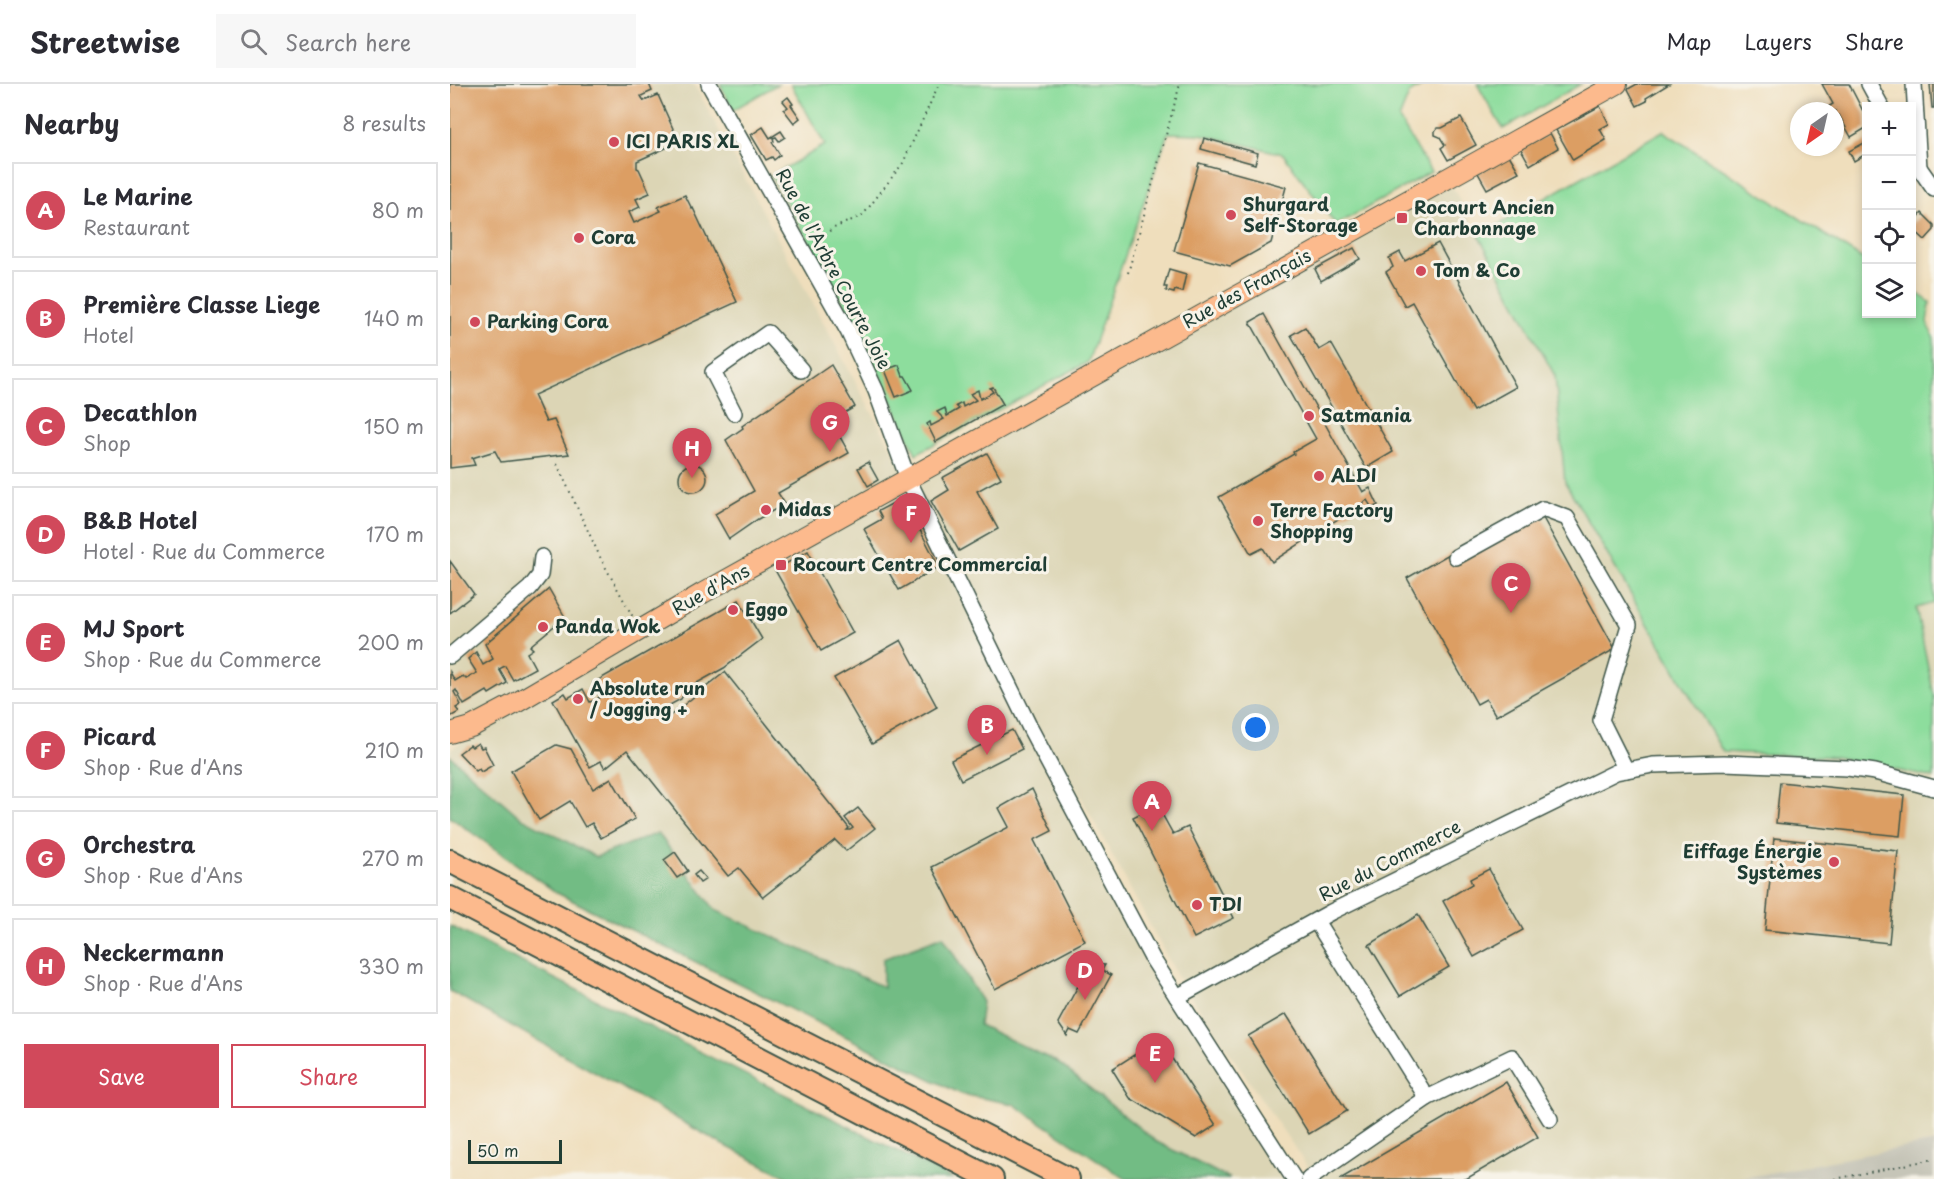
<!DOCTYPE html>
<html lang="en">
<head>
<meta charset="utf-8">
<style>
  :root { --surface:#fff; --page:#f7f7f7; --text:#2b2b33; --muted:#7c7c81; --line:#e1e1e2; --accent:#d1495b }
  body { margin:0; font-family:"Playpen Sans",sans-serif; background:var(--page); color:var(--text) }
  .controls { position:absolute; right:18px; top:18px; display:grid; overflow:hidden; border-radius:0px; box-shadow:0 3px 9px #0003 }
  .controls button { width:54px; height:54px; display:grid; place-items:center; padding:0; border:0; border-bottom:2px solid var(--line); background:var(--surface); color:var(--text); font:30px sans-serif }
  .compass { position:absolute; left:1340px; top:18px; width:54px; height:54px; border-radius:50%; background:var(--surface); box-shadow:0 3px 9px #0003; rotate:214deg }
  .scale { position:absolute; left:18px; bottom:15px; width:94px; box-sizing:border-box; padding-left:6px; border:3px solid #1f3d34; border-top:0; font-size:16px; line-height:21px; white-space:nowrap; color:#1f3d34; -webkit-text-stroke:4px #f7f3e8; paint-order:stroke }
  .you { position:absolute; left:806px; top:644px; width:21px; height:21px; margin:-15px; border:4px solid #fff; border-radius:50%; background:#1a73e8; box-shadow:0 0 0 9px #1a73e833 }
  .badge { display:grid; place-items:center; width:39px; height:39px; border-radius:50%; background:var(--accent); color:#fff; font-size:20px; font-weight:700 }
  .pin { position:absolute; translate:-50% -50px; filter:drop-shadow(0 2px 3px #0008) }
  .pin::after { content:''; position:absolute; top:32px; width:21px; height:18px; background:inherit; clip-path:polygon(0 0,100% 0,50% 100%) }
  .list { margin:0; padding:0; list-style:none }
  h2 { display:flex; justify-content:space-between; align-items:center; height:78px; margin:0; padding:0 24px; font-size:26px }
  h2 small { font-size:20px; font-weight:400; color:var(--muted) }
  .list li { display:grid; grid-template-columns:39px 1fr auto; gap:18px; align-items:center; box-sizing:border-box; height:96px; margin:0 12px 12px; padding:0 12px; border:2px solid var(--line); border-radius:0px }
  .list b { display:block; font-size:22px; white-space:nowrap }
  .list p { margin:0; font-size:20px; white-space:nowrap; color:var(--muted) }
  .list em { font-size:20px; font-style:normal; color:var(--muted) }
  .actions { display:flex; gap:12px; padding:18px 24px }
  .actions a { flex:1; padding:14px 0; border:2px solid var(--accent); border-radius:0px; text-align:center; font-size:21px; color:var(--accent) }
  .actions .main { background:var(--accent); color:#fff }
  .icon { flex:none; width:33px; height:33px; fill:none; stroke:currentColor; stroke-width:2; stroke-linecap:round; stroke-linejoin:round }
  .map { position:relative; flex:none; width:1484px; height:1095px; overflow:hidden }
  header { display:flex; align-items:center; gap:36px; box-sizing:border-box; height:84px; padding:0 30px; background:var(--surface); border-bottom:2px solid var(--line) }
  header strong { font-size:28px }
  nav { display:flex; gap:33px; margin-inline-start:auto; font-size:21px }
  .search { width:420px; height:54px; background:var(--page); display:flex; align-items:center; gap:15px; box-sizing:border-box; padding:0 21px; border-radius:0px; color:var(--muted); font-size:22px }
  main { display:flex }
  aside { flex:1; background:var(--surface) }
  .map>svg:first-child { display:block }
  .built { fill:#dcd5b5 }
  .industrial { fill:#c6c5b8 }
  .green { fill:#8ddd9d; stroke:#568d68; stroke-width:1.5 }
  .forest { fill:#72bc84; stroke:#487c5c; stroke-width:1.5 }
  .building { fill:#dc9e63 }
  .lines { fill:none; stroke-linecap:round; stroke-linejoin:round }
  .minor-casing { stroke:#3e5548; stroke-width:18 }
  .major-casing { stroke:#3e5548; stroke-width:22 }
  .highway-casing { stroke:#3e5548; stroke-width:26 }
  .path { stroke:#3e5548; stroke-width:2; stroke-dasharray:1.5 4.5; stroke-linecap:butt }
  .minor { stroke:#fff; stroke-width:15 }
  .major { stroke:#fcba8d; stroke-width:20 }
  .highway { stroke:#fcba8d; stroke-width:22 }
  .poi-dot { fill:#d1495b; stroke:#f7f3e8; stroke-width:2 }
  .labels { text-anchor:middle; stroke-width:6; stroke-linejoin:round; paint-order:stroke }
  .poi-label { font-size:18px; font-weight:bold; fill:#1f3d34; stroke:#f7f3e8; text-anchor:start }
  .street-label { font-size:18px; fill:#1f3d34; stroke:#f7f3e8 }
</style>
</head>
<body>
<header>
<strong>Streetwise</strong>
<div class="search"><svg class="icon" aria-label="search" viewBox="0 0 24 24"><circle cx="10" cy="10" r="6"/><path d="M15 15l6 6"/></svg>Search here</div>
<nav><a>Map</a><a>Layers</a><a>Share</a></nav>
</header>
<main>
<aside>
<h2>Nearby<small>8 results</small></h2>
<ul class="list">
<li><span class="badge">A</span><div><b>Le Marine</b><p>Restaurant</p></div><em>80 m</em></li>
<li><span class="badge">B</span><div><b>Première Classe Liege</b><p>Hotel</p></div><em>140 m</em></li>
<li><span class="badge">C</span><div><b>Decathlon</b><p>Shop</p></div><em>150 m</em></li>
<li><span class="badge">D</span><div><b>B&amp;B Hotel</b><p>Hotel · Rue du Commerce</p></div><em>170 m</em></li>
<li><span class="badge">E</span><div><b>MJ Sport</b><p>Shop · Rue du Commerce</p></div><em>200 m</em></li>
<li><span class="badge">F</span><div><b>Picard</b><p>Shop · Rue d'Ans</p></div><em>210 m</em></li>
<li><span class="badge">G</span><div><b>Orchestra</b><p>Shop · Rue d'Ans</p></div><em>270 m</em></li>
<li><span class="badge">H</span><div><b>Neckermann</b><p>Shop · Rue d'Ans</p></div><em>330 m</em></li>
</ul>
<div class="actions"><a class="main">Save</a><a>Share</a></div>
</aside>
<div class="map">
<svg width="1484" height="1095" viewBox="0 0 1484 1095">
  <rect width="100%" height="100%" fill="#f7f3e8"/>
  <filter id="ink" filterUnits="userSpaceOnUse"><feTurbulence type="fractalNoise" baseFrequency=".0167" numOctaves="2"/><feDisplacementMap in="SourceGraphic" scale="12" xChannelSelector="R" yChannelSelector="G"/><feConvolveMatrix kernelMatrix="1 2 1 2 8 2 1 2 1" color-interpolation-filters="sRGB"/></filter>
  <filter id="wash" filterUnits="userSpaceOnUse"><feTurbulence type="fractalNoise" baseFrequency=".008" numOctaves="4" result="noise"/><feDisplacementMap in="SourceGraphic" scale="24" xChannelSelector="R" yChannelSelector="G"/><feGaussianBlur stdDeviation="1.35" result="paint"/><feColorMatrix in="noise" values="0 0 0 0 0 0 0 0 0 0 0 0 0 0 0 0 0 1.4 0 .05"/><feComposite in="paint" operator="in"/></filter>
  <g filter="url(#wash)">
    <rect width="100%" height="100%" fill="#efdebc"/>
    <g class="built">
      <polygon points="0,0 244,0 458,395 18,634 0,640"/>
      <polygon points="998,95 1105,292 1484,255 1484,1057 1311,1095 866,1095 729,895 613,680 597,688 837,1095 780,1095 707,1058 607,978 529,941 433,903 264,825 208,749 146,773 70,733 0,672 0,665"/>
    </g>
    <polygon class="industrial" points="1484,1058 1484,1095 1287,1095 1419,1070"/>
    <g class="green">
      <polygon points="270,0 328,0 283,26"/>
      <polygon points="341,0 975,0 959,10 949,35 981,88 886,141 833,70 750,50 718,49 638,278 466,370 406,240 321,92 375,61"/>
      <polygon points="1027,0 1131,0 1053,45"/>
      <polygon points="1213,47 1416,177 1416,230 1462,230 1462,206 1480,218 1477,238 1484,255 1484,519 1466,524 1484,612 1484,694 1386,673 1273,668 1115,398 1105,292 1029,152"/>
    </g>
    <g class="forest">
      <polygon points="0,672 70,733 146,773 208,749 265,826 433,903 433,875 493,852 532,918 529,941 607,978 707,1058 780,1095 676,1095 563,1020 511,1010 107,809 0,733"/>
      <polygon points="0,842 503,1095 341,1095 272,1060 0,907"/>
    </g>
    <g id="blocks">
      <g class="building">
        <polygon points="0,0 199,0 202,7 191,12 194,17 208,11 229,58 187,77 187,84 189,85 200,109 186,115 190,123 179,128 184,139 211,127 208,123 235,111 242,125 243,124 287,218 84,311 96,338 104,336 119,370 51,378 45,367 22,374 25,381 0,384"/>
        <polygon points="1187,0 1219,0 1196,14 1197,17 1187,22 1178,5"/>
        <polygon points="1372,0 1399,0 1416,33 1416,44 1401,53 1389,31 1385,33 1385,27 1380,27 1378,23 1383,20"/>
        <polygon points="1480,0 1484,0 1484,24 1482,24"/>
        <polygon points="338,13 343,20 341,21 350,34 344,39 334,26 338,23 333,17"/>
        <polygon points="1150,22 1159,40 1150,45 1156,56 1123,76 1106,46"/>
        <polygon points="1011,34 1026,61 998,76 991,64 995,61 990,53 985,51 985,47 987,44 992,44"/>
        <polygon points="313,43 320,54 331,47 335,53 329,57 326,53 323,54 324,57 322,58 330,71 324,76 322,73 316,76 301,51"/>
        <polygon points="1100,49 1108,64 1080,81 1071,65"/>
        <polygon points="754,54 808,69 805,80 751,65"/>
        <polygon points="1416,58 1416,70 1404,77 1399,67"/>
        <polygon points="1059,71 1069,88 1037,105 1028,89"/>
        <polygon points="749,79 836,103 821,159 780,182 724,167"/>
        <polygon points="1472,129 1484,141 1484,146 1475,156 1462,144 1462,140"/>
        <polygon points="988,159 1066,303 1023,327 962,218 955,222 936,188 943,183 939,174 950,168 955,177"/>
        <polygon points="904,164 910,175 871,197 865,185"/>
        <polygon points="719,185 736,190 732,208 725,206 724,209 716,207 717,203 714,203"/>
        <polygon points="814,230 913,408 920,404 928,421 922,424 917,416 822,478 813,464 801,470 769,413 844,370 843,368 866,355 800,238"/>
        <polygon points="855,243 869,266 881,259 943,368 916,384 841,251"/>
        <polygon points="381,281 405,323 387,333 391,340 385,344 399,369 328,409 335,420 308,435 279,455 265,430 304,407 276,356 293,344 292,342"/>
        <polygon points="449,281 453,292 455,292 463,306 446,313 435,286"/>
        <polygon points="543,303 553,320 486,358 477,340 480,338 481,342 494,335 487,328 495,324 497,332 509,325 506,322 512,319 513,323 526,316 520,310 528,306 530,315 543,308 540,304"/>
        <polygon points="537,369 551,394 527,407 548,445 509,467 481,417 499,406 492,394"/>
        <polygon points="418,378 428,396 418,402 408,384"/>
        <circle cx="243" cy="394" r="14"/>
        <polygon points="445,418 457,421 489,483 449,506 414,445 432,435 428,427"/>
        <polygon points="1093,434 1165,565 1046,632 1036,615 1027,620 957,494 1001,469"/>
        <polygon points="358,467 403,549 371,567 325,486"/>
        <polygon points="0,477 24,510 0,529"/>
        <polygon points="99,505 115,533 80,562 83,565 77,569 85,584 63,596 55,582 49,585 57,599 39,610 37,607 14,621 6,606 4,608 11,621 6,624 9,628 0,633 0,588 5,597 13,592 16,595 27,589 18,575 26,568 33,581 43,575 35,560"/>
        <polygon points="289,516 312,555 274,584 236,605 231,615 205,629 211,639 275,588 399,744 397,746 400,746 403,744 395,734 408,724 425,744 396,767 385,756 313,813 289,784 278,792 177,666 155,684 151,677 140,683 103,616 115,609 118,614 133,605 140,618 145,616 150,613 143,599"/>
        <polygon points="451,556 487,623 422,660 384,594"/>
        <polygon points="562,646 572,665 511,696 501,676"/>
        <polygon points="28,659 31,664 34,663 43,681 31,688 29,685 26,687 9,669 20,661 22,663"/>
        <polygon points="106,661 121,665 143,705 161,694 185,735 151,754 142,739 135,743 120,717 89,736 61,687"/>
        <polygon points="1330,698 1454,711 1450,752 1326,739"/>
        <polygon points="582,705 602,747 584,756 635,857 545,905 482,783 559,743 549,724"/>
        <polygon points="707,721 723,750 738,743 784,834 744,854 683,733"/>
        <polygon points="1324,754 1448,767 1439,859 1315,846"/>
        <polygon points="225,768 238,787 227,794 214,776"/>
        <polygon points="1039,785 1073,846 1024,873 993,817 1022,800 1020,795"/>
        <polygon points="249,787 256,795 250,799 244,791"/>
        <polygon points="968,831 999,883 950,912 919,861"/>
        <polygon points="640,880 655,881 652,886 661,891 629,950 620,946 617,952 608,939"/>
        <polygon points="836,930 897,1027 859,1050 798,952"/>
        <polygon points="709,955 766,1041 746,1054 680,1014 662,985"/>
        <polygon points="1056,998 1088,1053 1016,1095 890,1095"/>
      </g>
    </g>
  </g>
  <g filter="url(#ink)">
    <use href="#blocks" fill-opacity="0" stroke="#3e5548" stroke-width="1.5"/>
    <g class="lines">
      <defs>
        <g id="minor">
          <polyline points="259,0 398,247 426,307 458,395 580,644 702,874 844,1095"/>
          <polyline points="1419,0 1431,22"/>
          <polyline points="1464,0 1469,84"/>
          <polyline points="1463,75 1484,105"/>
          <polyline points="284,329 263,288 318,249 351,286"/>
          <polyline points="1006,473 1093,425 1117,434 1179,541 1151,636 1176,686"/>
          <polyline points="0,572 80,504 90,491 92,473"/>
          <polyline points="727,913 881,828 1166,688 1203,681 1274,679 1398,684 1425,688 1484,704"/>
          <polyline points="977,1014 1062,973 1100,1035"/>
          <polyline points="859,1095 977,1014 866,837"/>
        </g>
        <polyline id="major" points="0,649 21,643 66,619 253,509 1167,0"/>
        <g id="highway">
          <polyline points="0,777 618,1095"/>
          <polyline points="0,814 542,1095"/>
        </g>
      </defs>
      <use href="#minor" class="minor-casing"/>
      <use href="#major" class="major-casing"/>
      <use href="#highway" class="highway-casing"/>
      <g class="path">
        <polyline points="364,157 384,144 413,131 453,79 489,0"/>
        <polyline points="678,189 730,0"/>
        <polyline points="107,380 151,475 183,533"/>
        <polyline points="1385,1095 1484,1075"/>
      </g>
      <use href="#minor" class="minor"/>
      <use href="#major" class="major"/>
      <use href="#highway" class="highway"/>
    </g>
  </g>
  <g class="poi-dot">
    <circle cx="164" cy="58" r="6"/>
    <circle cx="781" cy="131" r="6"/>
    <rect x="946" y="128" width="12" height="12" rx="3"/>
    <circle cx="129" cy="154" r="6"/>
    <circle cx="971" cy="187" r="6"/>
    <circle cx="25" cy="238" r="6"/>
    <circle cx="859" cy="332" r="6"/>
    <circle cx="869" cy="392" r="6"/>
    <circle cx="316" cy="426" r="6"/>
    <circle cx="808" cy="437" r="6"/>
    <rect x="325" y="475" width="12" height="12" rx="3"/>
    <circle cx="283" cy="526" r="6"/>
    <circle cx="93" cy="543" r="6"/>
    <circle cx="128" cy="615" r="6"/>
    <circle cx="1384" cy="778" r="6"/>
    <circle cx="747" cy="821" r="6"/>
  </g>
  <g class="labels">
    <g class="poi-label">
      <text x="176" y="64">ICI PARIS XL</text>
      <text x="793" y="127">Shurgard<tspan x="793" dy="21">Self-Storage</tspan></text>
      <text x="964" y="130">Rocourt Ancien<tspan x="964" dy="21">Charbonnage</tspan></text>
      <text x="141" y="160">Cora</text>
      <text x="983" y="193">Tom &amp; Co</text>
      <text x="37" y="244">Parking Cora</text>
      <text x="871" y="338">Satmania</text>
      <text x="881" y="398">ALDI</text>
      <text x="328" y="432">Midas</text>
      <text x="820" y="433">Terre Factory<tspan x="820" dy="21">Shopping</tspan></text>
      <text x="343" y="487">Rocourt Centre Commercial</text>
      <text x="295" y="532">Eggo</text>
      <text x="105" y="549">Panda Wok</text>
      <text x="140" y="611">Absolute run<tspan x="140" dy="21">/ Jogging +</tspan></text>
      <text x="1372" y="774" text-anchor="end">Eiffage Énergie<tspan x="1372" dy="21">Systèmes</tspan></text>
      <text x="759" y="827">TDI</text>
    </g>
    <g class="street-label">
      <text transform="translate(383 185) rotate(62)" y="6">Rue de l'Arbre Courte Joie</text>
      <text transform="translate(797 205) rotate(-29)" y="6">Rue des Français</text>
      <text transform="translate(261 506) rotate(-29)" y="6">Rue d'Ans</text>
      <text transform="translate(940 777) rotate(-27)" y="6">Rue du Commerce</text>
    </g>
  </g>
</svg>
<div class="controls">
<button>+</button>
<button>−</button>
<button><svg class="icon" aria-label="locate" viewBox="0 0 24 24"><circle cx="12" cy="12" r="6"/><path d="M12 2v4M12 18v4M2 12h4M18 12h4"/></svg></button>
<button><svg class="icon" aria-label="layers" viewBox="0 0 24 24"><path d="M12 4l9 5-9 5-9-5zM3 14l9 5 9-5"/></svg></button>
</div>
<svg class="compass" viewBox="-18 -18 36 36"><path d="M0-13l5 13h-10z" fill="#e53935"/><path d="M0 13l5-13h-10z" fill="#7c7c81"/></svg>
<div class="scale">50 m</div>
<div class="you"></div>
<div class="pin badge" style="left:702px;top:747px">A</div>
<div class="pin badge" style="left:537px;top:671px">B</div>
<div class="pin badge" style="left:1061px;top:529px">C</div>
<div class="pin badge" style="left:635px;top:916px">D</div>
<div class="pin badge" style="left:705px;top:999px">E</div>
<div class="pin badge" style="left:461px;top:459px">F</div>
<div class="pin badge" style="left:380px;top:368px">G</div>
<div class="pin badge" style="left:242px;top:394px">H</div>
</div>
</main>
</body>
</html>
